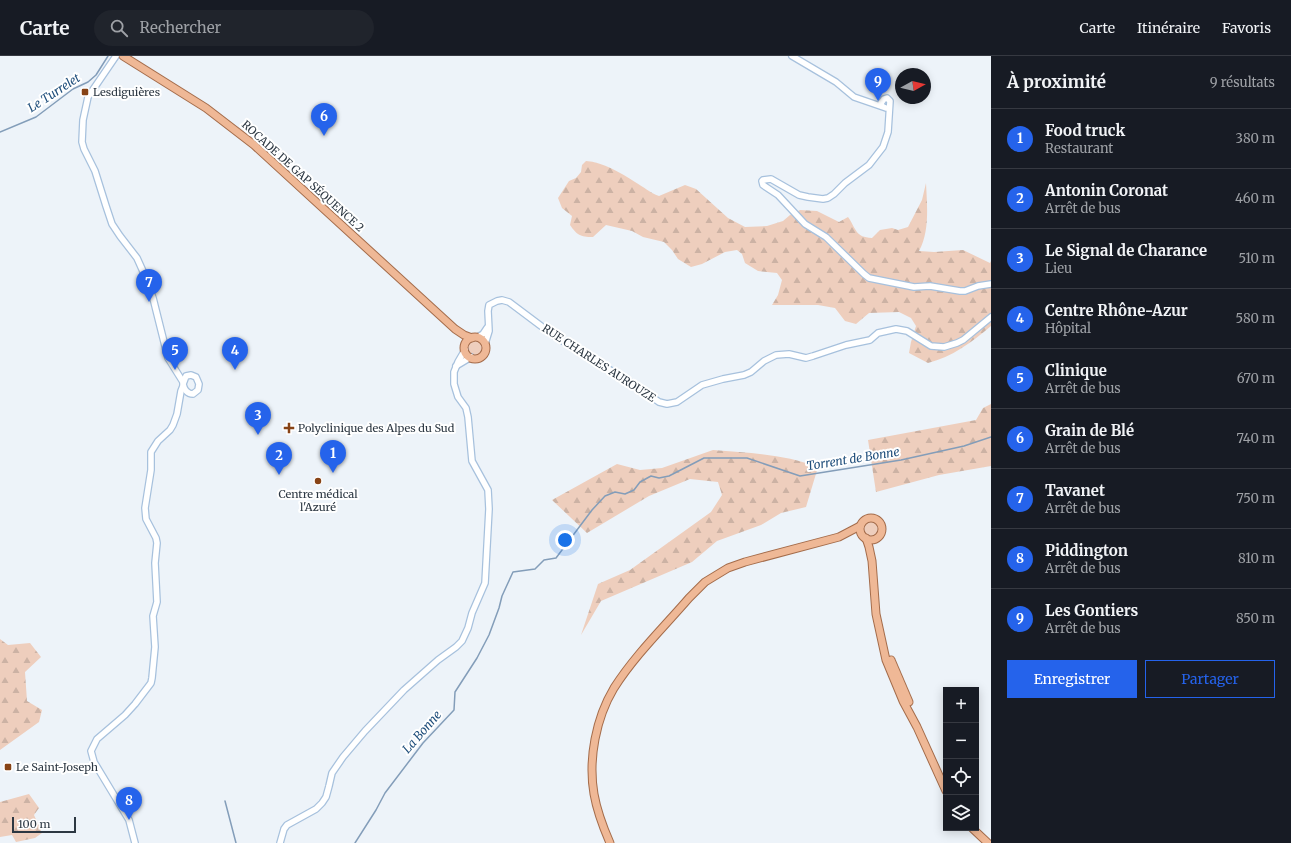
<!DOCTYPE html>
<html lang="fr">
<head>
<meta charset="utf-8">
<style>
  :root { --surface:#171b24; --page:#20242c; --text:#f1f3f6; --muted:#9ea1a6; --line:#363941; --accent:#2563eb }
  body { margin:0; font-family:Merriweather,serif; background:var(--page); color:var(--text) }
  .controls { position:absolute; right:12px; bottom:12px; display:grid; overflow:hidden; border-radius:0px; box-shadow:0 2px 10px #0003 }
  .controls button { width:36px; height:36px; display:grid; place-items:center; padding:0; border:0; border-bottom:1px solid var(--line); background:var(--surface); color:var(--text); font:20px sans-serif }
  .compass { position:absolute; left:895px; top:12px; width:36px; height:36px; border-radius:50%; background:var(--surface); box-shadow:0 2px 10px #0003; rotate:82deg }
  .scale { position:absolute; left:12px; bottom:10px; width:64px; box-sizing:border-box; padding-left:4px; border:2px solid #2c3742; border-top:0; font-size:11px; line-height:14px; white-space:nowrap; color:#2c3742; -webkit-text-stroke:3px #fff; paint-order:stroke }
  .you { position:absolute; left:565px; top:484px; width:14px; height:14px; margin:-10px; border:3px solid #fff; border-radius:50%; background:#1a73e8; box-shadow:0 0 0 6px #1a73e833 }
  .badge { display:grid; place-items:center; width:26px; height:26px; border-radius:50%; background:var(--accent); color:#fff; font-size:13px; font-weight:700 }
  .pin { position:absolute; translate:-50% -33px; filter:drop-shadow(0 1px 2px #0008) }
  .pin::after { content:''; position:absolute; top:21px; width:14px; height:12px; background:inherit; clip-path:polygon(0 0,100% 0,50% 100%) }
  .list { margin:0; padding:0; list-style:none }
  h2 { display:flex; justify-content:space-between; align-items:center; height:52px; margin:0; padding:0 16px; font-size:17px }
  h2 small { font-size:13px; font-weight:400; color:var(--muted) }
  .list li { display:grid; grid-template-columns:26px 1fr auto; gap:12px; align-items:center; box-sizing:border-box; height:60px; padding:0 16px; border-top:1px solid var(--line) }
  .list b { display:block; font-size:15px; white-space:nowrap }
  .list p { margin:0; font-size:13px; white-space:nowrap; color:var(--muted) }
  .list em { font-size:13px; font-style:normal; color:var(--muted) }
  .actions { display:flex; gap:8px; padding:12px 16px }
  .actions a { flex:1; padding:9px 0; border:1px solid var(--accent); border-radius:0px; text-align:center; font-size:14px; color:var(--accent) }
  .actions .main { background:var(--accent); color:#fff }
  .icon { flex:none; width:22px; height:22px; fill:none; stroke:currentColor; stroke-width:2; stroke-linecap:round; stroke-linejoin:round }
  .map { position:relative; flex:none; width:991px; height:787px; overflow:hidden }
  header { display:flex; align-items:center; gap:24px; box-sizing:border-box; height:56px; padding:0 20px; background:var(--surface); border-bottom:1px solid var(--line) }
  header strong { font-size:19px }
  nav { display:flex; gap:22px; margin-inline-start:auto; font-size:14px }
  .search { width:280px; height:36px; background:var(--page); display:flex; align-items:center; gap:10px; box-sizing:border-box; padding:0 14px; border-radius:22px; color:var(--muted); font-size:15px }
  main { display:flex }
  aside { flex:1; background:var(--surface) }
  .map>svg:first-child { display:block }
  .grass { fill:#eecebd }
  .forest { fill:url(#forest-firs) }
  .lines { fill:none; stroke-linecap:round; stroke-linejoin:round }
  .stream { stroke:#839db9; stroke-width:1.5 }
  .tertiary-casing { stroke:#a7c1dd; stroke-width:8 }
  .primary-casing { stroke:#a46c4b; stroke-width:9 }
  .tertiary { stroke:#fff; stroke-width:5.5 }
  .primary { stroke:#efb896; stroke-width:7 }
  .poi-dot { fill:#874316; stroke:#fff; stroke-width:1.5 }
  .labels { text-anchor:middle; stroke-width:4; stroke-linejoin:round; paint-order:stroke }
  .poi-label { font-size:11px; fill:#2c3742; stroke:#fff; text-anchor:start }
  .street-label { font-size:11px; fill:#2c3742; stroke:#fff }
  .water-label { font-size:12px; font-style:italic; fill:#204f7c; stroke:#fff }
</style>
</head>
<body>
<header>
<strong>Carte</strong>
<div class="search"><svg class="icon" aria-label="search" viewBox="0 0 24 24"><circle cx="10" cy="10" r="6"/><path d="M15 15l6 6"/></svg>Rechercher</div>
<nav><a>Carte</a><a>Itinéraire</a><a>Favoris</a></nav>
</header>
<main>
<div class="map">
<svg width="991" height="787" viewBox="0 0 991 787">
  <defs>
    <pattern id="forest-firs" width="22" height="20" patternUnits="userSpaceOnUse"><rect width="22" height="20" fill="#eecebd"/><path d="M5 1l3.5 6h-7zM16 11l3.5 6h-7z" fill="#ccb2a4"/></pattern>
  </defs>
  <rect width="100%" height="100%" fill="#edf3f9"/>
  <g class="grass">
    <circle cx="475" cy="292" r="8"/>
    <circle cx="871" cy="473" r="7"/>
  </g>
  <g class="forest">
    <path d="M586,105C603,106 621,117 635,126C644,131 650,137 659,140L685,129L696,133L728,162L745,171L767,170L783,165L790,159L800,154L817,155L839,166L848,161C857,174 855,181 872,182L880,174L892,172L898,174L908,171L922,144L926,127C927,149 930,175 919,195L934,196L963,194L990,207L991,205V270C972,286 952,301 928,307L909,297L911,286L916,270L911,262L899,256L869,257L856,268L845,265L835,252L818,249H772L778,239L782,224L777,217L758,215L745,207L742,198L737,194L725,196L702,208L691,211L678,203L672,194L664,186L643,181L632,175L606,169L593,181C580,181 577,179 570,169L572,160L562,152L558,142L569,125L576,122L581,116L582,109Z"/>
    <polygon points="991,348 991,410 939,419 876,436 868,384 976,364 983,352"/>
    <path d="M713,394C749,397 784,398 818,411L806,451L781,457L761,469L717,485L692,506L601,545L581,579L598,528L630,514L711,456L722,439L718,426L690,423L649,440L587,477L552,444L617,408L640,414L662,412Z"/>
    <polygon points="0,583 8,589 30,587 41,601 25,616 27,645 42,654 39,666 0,694"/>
    <polygon points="29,738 39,752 34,759 42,777 35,782 16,786 12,779 0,781 0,746"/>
  </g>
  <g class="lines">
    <g class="stream">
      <polyline points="0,76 36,61 73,33 88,26 96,19 108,0"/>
      <polyline points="225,745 236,787"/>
      <polyline points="355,787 376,754 385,737 423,687 454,654 455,636 477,602 489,579 499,552 502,540 513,516 535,513 544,504 556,502 592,454 605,440 615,436 625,438 634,434 640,426 651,420 659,422 669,420 704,402 747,402 800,420 901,404 964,390 991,381"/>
    </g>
    <defs>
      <g id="tertiary">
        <polyline points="116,0 88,41 83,64 82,86 84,93 95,115 106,150 112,168 120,180 137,202 146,222 153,242 168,302 183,326"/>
        <polyline points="792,0 836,26 854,41 886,52"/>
        <polyline points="882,50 881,47 884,43 887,42 890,45 888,76 883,91 869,109 845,127 834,138 828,142 823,143 808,141 799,139 771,123 763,124 762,125 763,129 778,139 805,168 826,181 864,218 869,222 914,231 930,230 960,235 965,235 978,230 991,228"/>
        <polyline points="478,281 483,278 487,272"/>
        <polyline points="485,288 489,275 488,255 489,249 497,245 502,244 509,246 553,279 641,333 659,346 667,348 677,346 702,329 723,323 744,319 751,316 764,305 776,299 789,298 806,302 813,300 846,289 870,284 878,277 896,273 907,275 931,290 944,291 957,287 963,284 991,261"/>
        <polyline points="456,310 471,301"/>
        <path d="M191,319L196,321L199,328L198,334L193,338C187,338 184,333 183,328L186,320Z"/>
        <polyline points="135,787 129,764 94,706 91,695 97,683 125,659 135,648 151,627 152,622 155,591 153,560 157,546 155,507 157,487 156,482 146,463 145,452 151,414 151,396 158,385 170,374 173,369 177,358 181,335 183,330"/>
        <polyline points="280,787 284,773 287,769 316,753 322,747 326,741 329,730 332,717 343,701 365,675 404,634 438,604 456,591 462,585 468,572 472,557 485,527 489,453 488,434 472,405 468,361 466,352 458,341 454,328 454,316 458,306 465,294"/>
      </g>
      <g id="primary">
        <polyline points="123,0 206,52 254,89 455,273 464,279 472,282"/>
        <circle cx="475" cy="292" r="11"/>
        <circle cx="871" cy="473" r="11"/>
        <polyline points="866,482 869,491 872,505 876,558 886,604 903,645 917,671 946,735"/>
        <polyline points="891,604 909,646"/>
        <polyline points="972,772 988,787"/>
        <path d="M610,787C603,771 597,755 594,738C588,703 596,662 614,632C635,599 664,571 689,542L705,526L728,512L745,506L839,481L860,470"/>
      </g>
    </defs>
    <use href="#tertiary" class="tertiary-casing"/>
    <use href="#primary" class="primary-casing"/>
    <use href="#tertiary" class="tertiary"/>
    <use href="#primary" class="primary"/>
  </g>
  <g class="poi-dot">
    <rect x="81" y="32" width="8" height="8" rx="2"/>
    <path d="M287 366h4v4h4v4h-4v4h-4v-4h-4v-4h4z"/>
    <circle cx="318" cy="425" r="4"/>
    <rect x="4" y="707" width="8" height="8" rx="2"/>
  </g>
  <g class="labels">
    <g class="poi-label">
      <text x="93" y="40">Lesdiguières</text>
      <text x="298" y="376">Polyclinique des Alpes du Sud</text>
      <text x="318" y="442" text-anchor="middle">Centre médical<tspan x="318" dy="13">l'Azuré</tspan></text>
      <text x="16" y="715">Le Saint-Joseph</text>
    </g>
    <g class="street-label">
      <text transform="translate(303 120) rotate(42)" y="4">ROCADE DE GAP SÉQUENCE 2</text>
      <text transform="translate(599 307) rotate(33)" y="4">RUE CHARLES AUROUZE</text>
    </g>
    <g class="water-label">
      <text transform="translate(54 37) rotate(-33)" y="4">Le Turrelet</text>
      <text transform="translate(853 403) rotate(-9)" y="4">Torrent de Bonne</text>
      <text transform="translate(422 676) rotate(-49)" y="4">La Bonne</text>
    </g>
  </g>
</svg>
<div class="controls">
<button>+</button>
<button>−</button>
<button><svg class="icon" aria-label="locate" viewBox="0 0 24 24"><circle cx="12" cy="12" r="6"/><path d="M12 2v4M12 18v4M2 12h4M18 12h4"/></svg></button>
<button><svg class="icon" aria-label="layers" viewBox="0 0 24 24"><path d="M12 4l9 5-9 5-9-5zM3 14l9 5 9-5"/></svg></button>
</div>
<svg class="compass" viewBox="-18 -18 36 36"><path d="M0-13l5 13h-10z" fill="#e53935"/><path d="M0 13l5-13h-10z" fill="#9ea1a6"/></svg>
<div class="scale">100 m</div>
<div class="you"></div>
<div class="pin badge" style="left:333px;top:417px">1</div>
<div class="pin badge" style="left:279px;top:419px">2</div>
<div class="pin badge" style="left:258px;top:379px">3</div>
<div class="pin badge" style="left:235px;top:314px">4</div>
<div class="pin badge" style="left:175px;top:314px">5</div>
<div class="pin badge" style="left:324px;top:80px">6</div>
<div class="pin badge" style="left:149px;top:246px">7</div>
<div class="pin badge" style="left:129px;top:764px">8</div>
<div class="pin badge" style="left:878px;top:45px">9</div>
</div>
<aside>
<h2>À proximité<small>9 résultats</small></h2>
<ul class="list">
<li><span class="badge">1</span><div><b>Food truck</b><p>Restaurant</p></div><em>380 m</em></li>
<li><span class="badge">2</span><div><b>Antonin Coronat</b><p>Arrêt de bus</p></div><em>460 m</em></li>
<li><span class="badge">3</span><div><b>Le Signal de Charance</b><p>Lieu</p></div><em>510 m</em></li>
<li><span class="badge">4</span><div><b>Centre Rhône-Azur</b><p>Hôpital</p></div><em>580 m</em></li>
<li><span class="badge">5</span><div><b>Clinique</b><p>Arrêt de bus</p></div><em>670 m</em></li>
<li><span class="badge">6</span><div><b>Grain de Blé</b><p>Arrêt de bus</p></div><em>740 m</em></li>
<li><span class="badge">7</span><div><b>Tavanet</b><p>Arrêt de bus</p></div><em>750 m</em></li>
<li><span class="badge">8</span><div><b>Piddington</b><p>Arrêt de bus</p></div><em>810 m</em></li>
<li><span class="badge">9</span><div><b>Les Gontiers</b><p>Arrêt de bus</p></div><em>850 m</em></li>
</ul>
<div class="actions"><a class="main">Enregistrer</a><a>Partager</a></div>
</aside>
</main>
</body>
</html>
